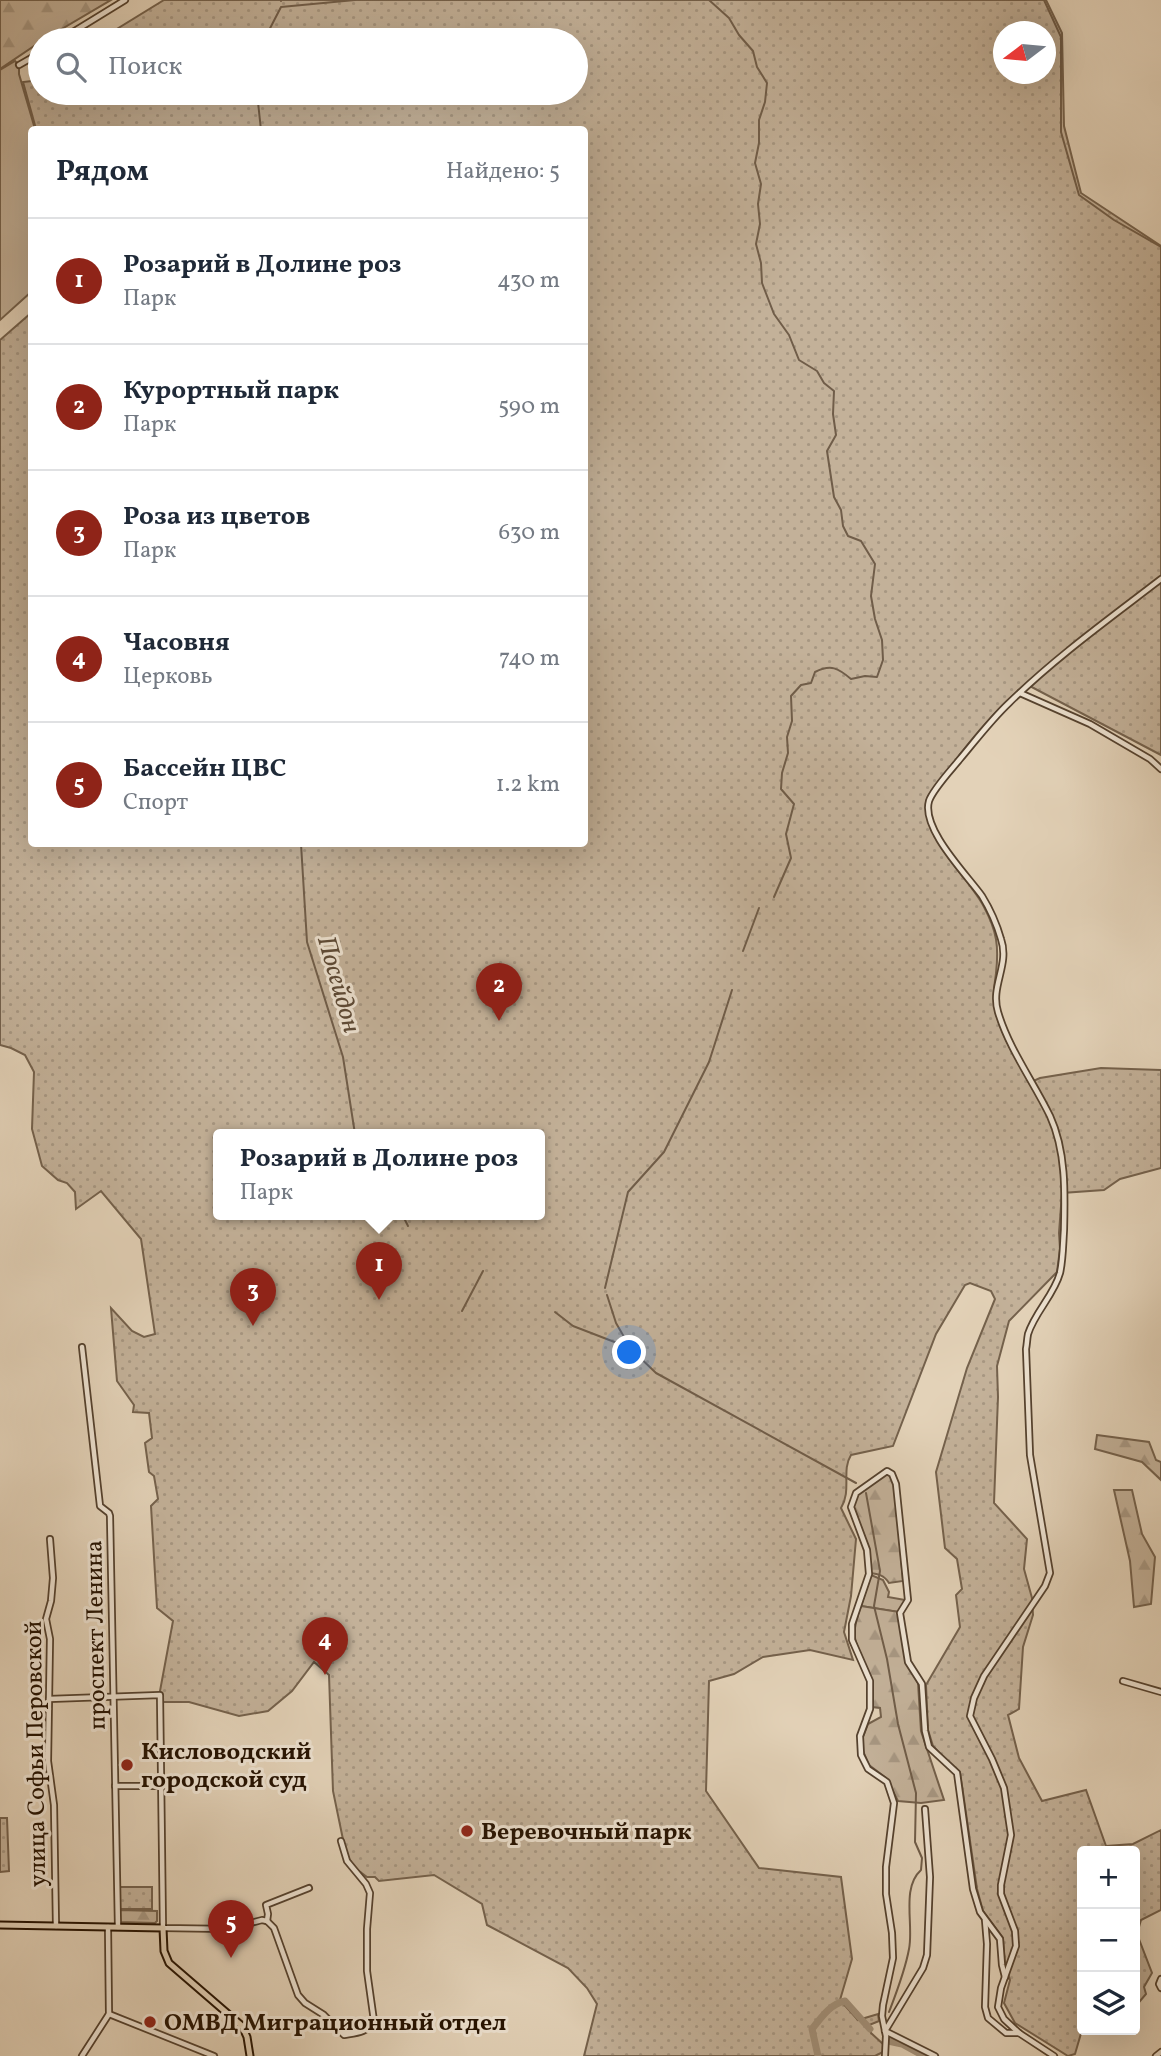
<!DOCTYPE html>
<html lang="ru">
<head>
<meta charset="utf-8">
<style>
  :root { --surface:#fff; --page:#f6f6f7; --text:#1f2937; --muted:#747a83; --line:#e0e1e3; --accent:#8f2418 }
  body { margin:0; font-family:Vollkorn,serif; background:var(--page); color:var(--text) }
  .controls { position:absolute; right:21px; bottom:21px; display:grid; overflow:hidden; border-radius:7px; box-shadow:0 7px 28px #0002 }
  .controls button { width:63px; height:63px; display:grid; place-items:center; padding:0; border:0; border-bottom:2px solid var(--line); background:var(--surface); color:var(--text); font:35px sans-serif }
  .compass { position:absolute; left:993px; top:21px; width:63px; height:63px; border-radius:50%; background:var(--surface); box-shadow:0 7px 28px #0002; rotate:254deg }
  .you { position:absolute; left:630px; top:1353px; width:24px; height:24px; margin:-18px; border:5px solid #fff; border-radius:50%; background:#1a73e8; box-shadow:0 0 0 10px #1a73e833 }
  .badge { display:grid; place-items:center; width:46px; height:46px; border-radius:50%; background:var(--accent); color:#fff; font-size:23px; font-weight:700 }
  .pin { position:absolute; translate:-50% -58px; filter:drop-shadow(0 2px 4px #0008) }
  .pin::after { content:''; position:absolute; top:37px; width:24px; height:21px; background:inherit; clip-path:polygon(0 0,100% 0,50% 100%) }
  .popup { position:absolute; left:213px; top:1129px; width:332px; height:91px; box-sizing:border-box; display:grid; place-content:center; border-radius:7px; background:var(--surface); filter:drop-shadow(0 2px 5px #0005); font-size:23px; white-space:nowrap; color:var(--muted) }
  .popup b { font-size:26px; color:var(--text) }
  .popup::after { content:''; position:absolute; left:50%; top:100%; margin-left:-14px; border:14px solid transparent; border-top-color:var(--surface) }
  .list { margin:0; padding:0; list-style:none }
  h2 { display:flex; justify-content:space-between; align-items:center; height:91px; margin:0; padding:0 28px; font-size:30px }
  h2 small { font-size:23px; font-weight:400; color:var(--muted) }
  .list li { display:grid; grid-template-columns:46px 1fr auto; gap:21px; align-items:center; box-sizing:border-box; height:126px; padding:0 28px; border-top:2px solid var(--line) }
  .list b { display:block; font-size:26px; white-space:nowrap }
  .list p { margin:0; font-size:23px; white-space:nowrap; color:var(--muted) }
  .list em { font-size:23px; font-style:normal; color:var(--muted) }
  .icon { flex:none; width:38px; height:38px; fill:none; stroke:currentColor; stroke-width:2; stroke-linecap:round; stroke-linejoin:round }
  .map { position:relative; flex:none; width:1161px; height:2056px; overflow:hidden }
  .search { position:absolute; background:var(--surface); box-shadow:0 7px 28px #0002; left:28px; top:28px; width:560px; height:77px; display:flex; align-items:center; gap:18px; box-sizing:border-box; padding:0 24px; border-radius:38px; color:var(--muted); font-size:26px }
  .panel { position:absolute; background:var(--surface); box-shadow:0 7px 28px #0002; left:28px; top:126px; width:560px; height:721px; border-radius:7px }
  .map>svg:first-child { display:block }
  .grass { fill:#c3b199; stroke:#74614c; stroke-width:2 }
  .forest { fill:url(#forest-firs); stroke:#74614c; stroke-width:2 }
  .park { fill:url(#park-dots); stroke:#74614c; stroke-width:2; fill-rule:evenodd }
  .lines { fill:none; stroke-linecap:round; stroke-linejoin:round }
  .stream { stroke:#705d49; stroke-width:2 }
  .river { stroke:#a29079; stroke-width:7 }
  .minor-casing { stroke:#54412e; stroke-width:8 }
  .major-casing { stroke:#241100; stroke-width:9 }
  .minor { stroke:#ede2d1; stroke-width:4.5 }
  .major { stroke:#e3d2b8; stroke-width:5 }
  .poi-dot { fill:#8f2418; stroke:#ede2d1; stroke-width:2.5 }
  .labels { text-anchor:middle; stroke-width:6; stroke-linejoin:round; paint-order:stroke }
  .street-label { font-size:24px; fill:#241100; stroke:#ede2d1 }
  .poi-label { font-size:24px; font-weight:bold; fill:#241100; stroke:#ede2d1; text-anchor:start }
  .water-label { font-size:26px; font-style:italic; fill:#5d4a36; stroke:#ede2d1 }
</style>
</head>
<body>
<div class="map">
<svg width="1161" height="2056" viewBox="0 0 1161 2056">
  <defs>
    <pattern id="forest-firs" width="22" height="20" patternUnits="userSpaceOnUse" patternTransform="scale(1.75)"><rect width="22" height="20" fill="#c3b199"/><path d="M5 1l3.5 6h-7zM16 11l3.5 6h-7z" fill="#a79782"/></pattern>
    <pattern id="park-dots" width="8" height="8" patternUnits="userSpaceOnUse" patternTransform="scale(1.75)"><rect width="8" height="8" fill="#c3b199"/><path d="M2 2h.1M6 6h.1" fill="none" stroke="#a79782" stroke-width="1.8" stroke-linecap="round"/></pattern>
  </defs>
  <rect width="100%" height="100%" fill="#e3d2b8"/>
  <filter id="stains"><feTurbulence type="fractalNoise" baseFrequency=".00286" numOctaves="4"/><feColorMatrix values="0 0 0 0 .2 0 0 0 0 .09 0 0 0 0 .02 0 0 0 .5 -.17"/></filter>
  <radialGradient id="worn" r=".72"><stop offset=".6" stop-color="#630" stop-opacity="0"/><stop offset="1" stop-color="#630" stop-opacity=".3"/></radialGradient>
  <g class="grass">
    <polygon points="15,61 19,65 19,74 35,129 32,130 31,292 0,320 0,70"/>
    <polygon points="871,1575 883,1580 889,1592 888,1597 905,1600 899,1612 861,1606"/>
  </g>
  <g class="forest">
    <polygon points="0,0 111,0 43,40 40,40 40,42 0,69"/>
    <polygon points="1097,1435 1149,1442 1156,1460 1161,1462 1161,1480 1142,1462 1095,1449"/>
    <path d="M887,1472L891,1475L895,1485L903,1581L889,1583C884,1575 878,1574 870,1573L869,1549L853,1507C854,1491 874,1482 887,1472Z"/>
    <polygon points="1114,1490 1132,1490 1142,1534 1155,1557 1151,1604 1134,1607 1130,1561"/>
    <path d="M861,1606L899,1612L907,1664L918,1683L921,1731L944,1800L921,1803L898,1801L886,1778L869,1765L863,1751V1737L868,1724L881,1717L880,1708L872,1707C871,1698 873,1687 870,1679C861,1644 846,1646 861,1606Z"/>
    <polygon points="119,1910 157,1911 157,1921 155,1923 119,1922"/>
  </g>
  <g class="park">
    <path d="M164,0H1046L1062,33L1064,126L1081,193L1161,246V755L1026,684C988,715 958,757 928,796C916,833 969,877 984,907C997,931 999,947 996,973C995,982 993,991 994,1000C996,1029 1016,1057 1029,1083L1040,1078L1101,1068L1161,1070V1168L1120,1179L1104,1190L1062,1193L1059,1233L1060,1249L1057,1272L1009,1321L997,1366L998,1397L994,1503L1027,1539L1024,1569L1032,1598L1033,1615L1023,1647L1019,1709L1008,1715L1019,1758L1042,1801L1086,1790L1106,1846L1133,1844L1161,1830V1910L1141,1920L1137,1934L1152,1973L1144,1987L1146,1994L1135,2007V1851H1082V2030H1104L1101,2033L1082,2030L1075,2054L1068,2056L1015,2023L1004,2003L1010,1980L1005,1965L1003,1938L983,1911L977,1889L960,1772L942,1756L933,1746L928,1730L926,1685L960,1627L956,1595L962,1589L957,1559L945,1548L936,1472L967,1368L995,1299L991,1291L970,1283L965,1285L936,1334L893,1446L851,1455C841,1471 852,1490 841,1508L856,1539L851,1596L844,1632L853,1660L810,1650L763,1657L734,1674L709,1681L706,1791L759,1868L841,1877L852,1959L840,2000L858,2020L878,2014L879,2021L869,2025L871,2033L884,2045L883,2052L875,2056H584L597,2004L587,1988L568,1968L487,1925L482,1904L434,1875L379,1881L375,1877H367L355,1868L346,1854L333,1791L329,1675L314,1662L292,1691L268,1711L239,1716L189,1702H162L160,1691L173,1621L157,1608L151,1506L158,1499L154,1476L149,1472L145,1443L152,1438L149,1413L133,1412L134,1405L117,1381L111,1308L132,1331L144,1337L155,1334L141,1239L101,1191L76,1209L75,1192L67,1183L58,1180L42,1166L32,1129L34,1072L25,1055L11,1048L0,1045V340L31,313L32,844H584V130L36,129L23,82L32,81L40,76V93H576V40H99ZM1004,32H1046V74H1004ZM218,1134H540V1214H218Z"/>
    <polygon points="0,1818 7,1818 9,1871 0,1872"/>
    <rect x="119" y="1887" width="33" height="22"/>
  </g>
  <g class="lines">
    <g class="stream">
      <path d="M709,0L729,18L739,35L753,51L757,67L767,83L765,102L759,120V143L755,163L761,184L758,204L760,224L756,244L761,263L762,283L774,314L789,335L799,360L817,371L824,383L834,391L833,414L836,435L827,451L834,497L841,510L843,526L848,536L861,541L875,564L871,596L875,619L882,640L883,660L877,677L865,676L851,679C838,668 831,664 815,672L811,683L801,685L791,696L792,721L787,737L788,753L782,773L781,789L794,804L786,834L791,858L774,897"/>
      <polyline points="1044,0 1061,37 1061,132 1079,195 1114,220 1161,247"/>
      <polyline points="281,1 281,0"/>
      <polyline points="264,40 281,7 355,0"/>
      <polyline points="257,93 261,130"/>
      <polyline points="301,844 307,942 343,1057 355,1134"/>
      <polyline points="743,951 759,908"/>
      <polyline points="402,1214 408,1226"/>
      <polyline points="605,1288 628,1192 664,1152 709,1062 732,990"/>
      <polyline points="607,1295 616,1323 631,1349 656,1373 856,1483"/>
      <polyline points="462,1311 483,1271"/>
      <polyline points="555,1312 573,1326 630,1348"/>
      <path d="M866,1493L880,1571L874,1606L887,1659L898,1724L916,1793L915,1842L922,1858L921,1870C901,1888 914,1925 909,1949C905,1971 897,1991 889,2012"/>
    </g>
    <g class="river">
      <polyline points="888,2041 902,2044 924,2056"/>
      <path d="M818,2056L812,2029C821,2018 830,2004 845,2001L870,2029"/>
    </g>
    <defs>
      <g id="minor">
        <polyline points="60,40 125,0"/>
        <polyline points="19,65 40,53"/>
        <polyline points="1020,693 1090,724 1150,759 1161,769"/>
        <polyline points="82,1347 100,1506 109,1513 110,1516 118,1927"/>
        <polyline points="50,1539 53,1578 51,1601 46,1619 50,1639 48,1761 54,1805 56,1926"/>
        <polyline points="1123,1681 1161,1692"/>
        <polyline points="49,1699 160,1695 163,1928 227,1929 262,1920 267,1921"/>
        <polyline points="115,1786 161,1786"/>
        <polyline points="925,1809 930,1877 927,1955 923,1968 885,2031 935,2056"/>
        <polyline points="985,1920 987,1944 985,2007 988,2018 1006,2033 1019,2033"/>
        <path d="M267,1921L274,1928L298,1995L305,2003L324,2015L344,2035C356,2033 367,2033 374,2021L367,1971V1929L370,1893L366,1884L347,1861L341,1841"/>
        <polyline points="267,1921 268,1914 266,1905 309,1888"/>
        <polyline points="1161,1979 1159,1984 1161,1988"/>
        <polyline points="109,2014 214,2056"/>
        <polyline points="82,2056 109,2014 108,1927"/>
        <polyline points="885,2056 886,2036 882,2016 883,2005 893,1958 892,1933 886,1894 886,1867 894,1803 887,1782 868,1769 861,1755 860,1736 870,1709 870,1681 852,1640 852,1624 869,1574 867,1550 851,1507 856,1493 887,1471 892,1474 896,1484 908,1600 900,1613 908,1662 922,1684 925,1731 929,1747 957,1773 973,1889 980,1912 1000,1939 1002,1965 1005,1977"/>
        <path d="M1054,2056L1019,2033L1004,2019L998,2007L1001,1988L1016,1946L1015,1931L1001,1894V1885L1011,1835L1004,1788L992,1759L970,1716L974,1698L984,1676L1045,1586L1050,1573L1030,1455L1026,1349C1027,1344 1027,1339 1028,1334C1035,1312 1054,1295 1060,1273C1063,1260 1063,1244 1064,1230C1065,1192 1066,1151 1050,1116C1033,1081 1009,1049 998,1012C990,986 1010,965 1001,939C997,925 990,909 982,896C967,875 921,829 929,801C933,789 952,769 960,759C976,740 991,720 1009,703C1056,657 1109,619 1161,579"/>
        <polyline points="1156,2056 1161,2052"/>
      </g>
      <polyline id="major" points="0,1925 163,1928 164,1951 169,1963 242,2026 247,2037 250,2056"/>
    </defs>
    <use href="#minor" class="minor-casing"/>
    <use href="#major" class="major-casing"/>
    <use href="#minor" class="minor"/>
    <use href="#major" class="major"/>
  </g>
  <g class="poi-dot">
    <circle cx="127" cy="1765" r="7"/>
    <circle cx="467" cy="1831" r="7"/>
    <circle cx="150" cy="2022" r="7"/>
  </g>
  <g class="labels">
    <g class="street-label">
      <text transform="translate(95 1635) rotate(-91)" y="8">проспект Ленина</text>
      <text transform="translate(35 1754) rotate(-91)" y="8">улица Софьи Перовской</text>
    </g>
    <g class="poi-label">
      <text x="141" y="1759">Кисловодский<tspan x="141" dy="28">городской суд</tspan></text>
      <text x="481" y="1839">Веревочный парк</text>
      <text x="164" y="2030">ОМВД Миграционный отдел</text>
    </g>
    <g class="water-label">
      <text transform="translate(340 984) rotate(74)" y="9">Посейдон</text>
    </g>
  </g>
  <rect width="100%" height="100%" filter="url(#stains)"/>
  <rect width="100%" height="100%" fill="url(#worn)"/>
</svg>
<div class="controls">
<button>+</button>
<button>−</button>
<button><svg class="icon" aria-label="layers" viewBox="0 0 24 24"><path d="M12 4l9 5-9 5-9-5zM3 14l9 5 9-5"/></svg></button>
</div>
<svg class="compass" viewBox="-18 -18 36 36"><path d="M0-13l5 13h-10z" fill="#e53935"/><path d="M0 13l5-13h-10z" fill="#747a83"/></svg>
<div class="you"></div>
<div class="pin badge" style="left:379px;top:1300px">1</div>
<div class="popup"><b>Розарий в Долине роз</b>Парк</div>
<div class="pin badge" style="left:499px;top:1021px">2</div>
<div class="pin badge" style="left:253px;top:1326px">3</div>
<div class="pin badge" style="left:325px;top:1675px">4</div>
<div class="pin badge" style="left:231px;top:1958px">5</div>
<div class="search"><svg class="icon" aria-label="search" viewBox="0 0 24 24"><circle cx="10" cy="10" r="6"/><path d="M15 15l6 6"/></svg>Поиск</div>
<section class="panel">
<h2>Рядом<small>Найдено: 5</small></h2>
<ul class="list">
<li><span class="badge">1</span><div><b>Розарий в Долине роз</b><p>Парк</p></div><em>430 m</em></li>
<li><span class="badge">2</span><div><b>Курортный парк</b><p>Парк</p></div><em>590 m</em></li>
<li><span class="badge">3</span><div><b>Роза из цветов</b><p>Парк</p></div><em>630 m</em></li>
<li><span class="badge">4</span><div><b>Часовня</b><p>Церковь</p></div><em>740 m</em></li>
<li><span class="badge">5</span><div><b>Бассейн ЦВС</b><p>Спорт</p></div><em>1.2 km</em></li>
</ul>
</section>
</div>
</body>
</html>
